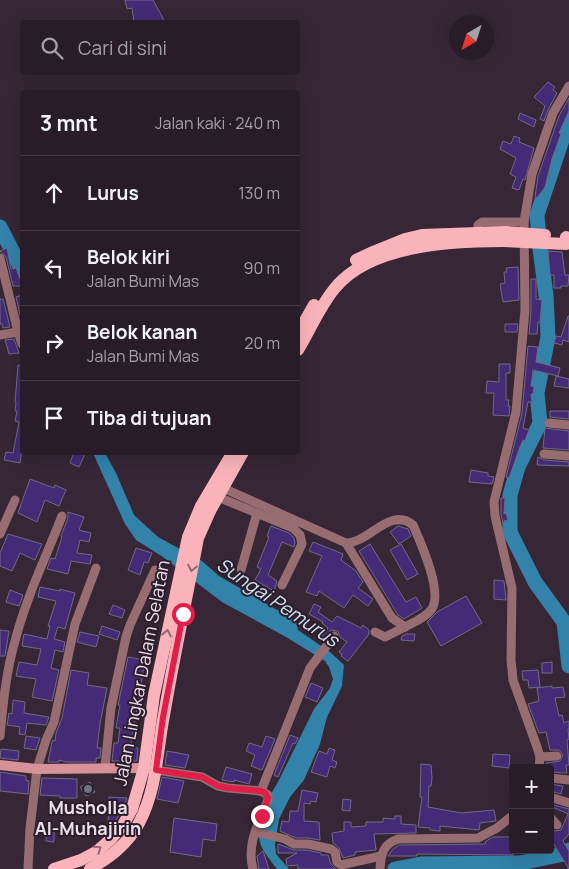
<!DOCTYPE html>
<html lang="id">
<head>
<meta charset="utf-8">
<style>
  :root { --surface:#281c28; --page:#342934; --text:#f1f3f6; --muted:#a5a1a8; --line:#443a45 }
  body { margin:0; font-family:Manrope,sans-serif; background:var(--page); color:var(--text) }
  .controls { position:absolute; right:15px; bottom:15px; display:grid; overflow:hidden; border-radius:5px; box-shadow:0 5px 20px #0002 }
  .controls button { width:45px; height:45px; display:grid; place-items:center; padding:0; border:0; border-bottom:1px solid var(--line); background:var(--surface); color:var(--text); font:25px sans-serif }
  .compass { position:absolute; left:449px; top:15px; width:45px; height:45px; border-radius:50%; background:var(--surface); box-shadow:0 5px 20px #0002; rotate:219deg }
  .stop { position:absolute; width:15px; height:15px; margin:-11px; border:4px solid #e11d48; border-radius:50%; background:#fff }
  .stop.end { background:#e11d48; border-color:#fff; box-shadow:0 1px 5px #0008 }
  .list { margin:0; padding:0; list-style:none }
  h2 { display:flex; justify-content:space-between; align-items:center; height:65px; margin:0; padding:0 20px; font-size:21px }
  h2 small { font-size:16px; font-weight:400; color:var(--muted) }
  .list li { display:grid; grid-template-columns:32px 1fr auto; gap:15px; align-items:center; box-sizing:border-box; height:75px; padding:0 20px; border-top:1px solid var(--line) }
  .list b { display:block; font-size:19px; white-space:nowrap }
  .list p { margin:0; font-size:16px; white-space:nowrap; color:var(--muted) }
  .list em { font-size:16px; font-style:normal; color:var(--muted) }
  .icon { flex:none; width:28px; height:28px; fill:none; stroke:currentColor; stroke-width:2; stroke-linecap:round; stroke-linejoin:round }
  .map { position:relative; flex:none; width:569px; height:869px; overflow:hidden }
  .search { position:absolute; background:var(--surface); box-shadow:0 5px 20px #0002; left:20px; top:20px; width:280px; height:55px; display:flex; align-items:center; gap:12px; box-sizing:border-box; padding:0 18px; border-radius:5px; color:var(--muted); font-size:19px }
  .panel { position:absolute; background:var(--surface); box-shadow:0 5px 20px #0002; left:20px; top:90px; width:280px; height:365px; border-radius:5px }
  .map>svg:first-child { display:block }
  .water { fill:#3282aa }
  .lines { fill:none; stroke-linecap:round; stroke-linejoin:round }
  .river { stroke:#3282aa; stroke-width:15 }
  .building { fill:#452b77; stroke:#706b83 }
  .street { stroke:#986d72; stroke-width:9 }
  .secondary { stroke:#d69199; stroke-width:10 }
  .primary { stroke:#fbb3bb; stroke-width:12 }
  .primary-bridge { stroke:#fbb3bb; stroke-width:12 }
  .oneway { stroke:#946874 }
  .route { stroke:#e11d48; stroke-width:6 }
  .worship-dot { fill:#6b7280; stroke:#2c1c2c; stroke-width:2 }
  .labels { text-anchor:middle; stroke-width:4; stroke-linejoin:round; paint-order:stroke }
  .street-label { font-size:18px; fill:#ebe0ea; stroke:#2c1c2c }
  .poi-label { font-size:18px; font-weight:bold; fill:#ebe0ea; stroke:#2c1c2c }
  .water-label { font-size:19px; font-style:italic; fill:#cde4f2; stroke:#2c1c2c }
</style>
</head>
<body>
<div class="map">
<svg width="569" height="869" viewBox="0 0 569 869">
  <rect width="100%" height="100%" fill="#362636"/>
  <path class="water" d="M93,453H105L116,473L134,515L158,537L202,561L219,576L296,621L298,630L330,652L344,665L342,686L327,717L320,744L304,780L290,797L279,819L275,844L276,854L289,869H277C271,861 262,851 260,842C256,829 269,795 277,784L314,709L330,688L333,679L329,667L325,661L286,637L222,602L163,557L136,540L125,524Z"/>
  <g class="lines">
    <g class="river">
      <polyline points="569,119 537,215 540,249 546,295 548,337 537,393 540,423 518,467 510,495 510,532 535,582 564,622 569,666"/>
      <polyline points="0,227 22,270"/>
      <polyline points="395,869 421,864 520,863 564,854 569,850"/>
    </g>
  </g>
  <g class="building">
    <polygon points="125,0 153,0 165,22 134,22 132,8 127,9"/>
    <polygon points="548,82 555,87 553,90 557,93 548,110 544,121 540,119 545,106 534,97"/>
    <polygon points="569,98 569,111 559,133 561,134 552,159 545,187 537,198 535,197 538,176 559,116"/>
    <polygon points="520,113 536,120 534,127 518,119"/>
    <polygon points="514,136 520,138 519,142 534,148 525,180 523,179 519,190 512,188 516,177 510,174 516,158 500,149 503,141 511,144"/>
    <polygon points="7,248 11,269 16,268 20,279 22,278 22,286 13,286 6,257 0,251"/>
    <polygon points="548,251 562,252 565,275 569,275 568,286 561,286 561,288 554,288 554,275 550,275"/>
    <polygon points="518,267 519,300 503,302 500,284 505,283 504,272 507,272 506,268"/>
    <polygon points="531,279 536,279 536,299 542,300 540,322 538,322 537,334 529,334 531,310"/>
    <polygon points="22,295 22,324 16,297"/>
    <polygon points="0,299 3,299 10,327 3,328 2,324 0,324"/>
    <polygon points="568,316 569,316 569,342 563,340 562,345 554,343 556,336 561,337"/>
    <polygon points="505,324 518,324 517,332 505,332"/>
    <polygon points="14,339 19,353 9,354 5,340"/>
    <polygon points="528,346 538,347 536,362 560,368 558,376 533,370 531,386 534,387 533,394 531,394 532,402 528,402 523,428 529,430 525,441 523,440 520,447 509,478 506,477 522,413"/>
    <polygon points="499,364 510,364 510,373 506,373 506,400 509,400 508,406 510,406 509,416 493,415 494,393 486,393 487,381 499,382"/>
    <polygon points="18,365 22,366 22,449 20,463 4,460 6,452 13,453 19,422 15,421 17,411 15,411 16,402 15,402"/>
    <polygon points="556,376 569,379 569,388 554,386"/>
    <polygon points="550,411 569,411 569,419 550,417"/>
    <polygon points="545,428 569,431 569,450 543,448"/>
    <polygon points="74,452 86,452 79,467 70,463"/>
    <polygon points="538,457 544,460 569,462 569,466 537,465"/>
    <polygon points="471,470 488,473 488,476 494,477 492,484 469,482"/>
    <polygon points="30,479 54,488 55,485 66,490 59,506 45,500 37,522 18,513"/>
    <polygon points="501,498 505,498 504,514 506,513 508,520 504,521 504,526 501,515"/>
    <polygon points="68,512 84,517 79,530 91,533 89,542 80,540 77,553 92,555 90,564 71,561 68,574 47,569 51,558 55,559 62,537 61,536 68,518"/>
    <polygon points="271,526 289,533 294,538 295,543 294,547 282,542 268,575 277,581 274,591 255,580 261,569 257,567 269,537 267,536"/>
    <polygon points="398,526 408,529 411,536 399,544 390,532"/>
    <polygon points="8,534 42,544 35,560 20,553 12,571 0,566 0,553"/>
    <polygon points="313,542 343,554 341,560 356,571 363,582 358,588 373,599 368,606 353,595 344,608 319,591 317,596 306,592 322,556 309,551"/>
    <polygon points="370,544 406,602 416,597 422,608 404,619 398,615 359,551"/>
    <polygon points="401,544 418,574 407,580 390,550"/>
    <polygon points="136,548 152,553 148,563 144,562 140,575 128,570"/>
    <polygon points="494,580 504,581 506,600 494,599"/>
    <polygon points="40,587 60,591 60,589 75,593 65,629 58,627 54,639 65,642 63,652 55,650 51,668 59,670 52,701 32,697 36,679 16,676 19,662 37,665 41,649 22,646 24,634 47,639 50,626 48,626 56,601 38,597"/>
    <polygon points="10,590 23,595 19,606 6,602"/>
    <polygon points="466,596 482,623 441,646 427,622 437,612"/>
    <polygon points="314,604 321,607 318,612 332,622 337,616 361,628 363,625 369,630 369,634 348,661 341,656 342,654 339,652 347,642 340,637 338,631 331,630 322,641 320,639 328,628 322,623 323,622 309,614"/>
    <polygon points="113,605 125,610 122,618 109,614"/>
    <polygon points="102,626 120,632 117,640 99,634"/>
    <polygon points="0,630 9,631 5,656 0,656"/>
    <polygon points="80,632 99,636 96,647 77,642"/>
    <polygon points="406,634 415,634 414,641 401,640 402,636"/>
    <polygon points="128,657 145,660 131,745 131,747 138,748 137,761 112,761 114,743 118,743 120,728 116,728 120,705 118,705"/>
    <polygon points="552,662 552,673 542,673 542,663"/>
    <polygon points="71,670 89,673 87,685 107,688 100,724 97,748 101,748 100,758 96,758 96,762 66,762 59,760 59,762 48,762 52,742 53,740 55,741 56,733 62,718"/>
    <polygon points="538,670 540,687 529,688 528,680 523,680 522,671"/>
    <polygon points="311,683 323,688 317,702 305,697"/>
    <polygon points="552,686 552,688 563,687 565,697 555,698 559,716 562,715 564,723 569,721 569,729 568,729 569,739 567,740 569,765 566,765 567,773 550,772 550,768 545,768 546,763 560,761 563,755 559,750 550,750 546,732 539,733 528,704 539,701 537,688"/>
    <polygon points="13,700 25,702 24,713 49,717 46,725 27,723 25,735 19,734 20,727 7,725 9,713 12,714"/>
    <polygon points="290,735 298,738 295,744 293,743 278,777 274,775"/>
    <polygon points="26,736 40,738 36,750 24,748"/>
    <polygon points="266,736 275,739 262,770 251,766 255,755 246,751 249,743 262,747"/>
    <polygon points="329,748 335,750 332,760 337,762 335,768 330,766 327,777 311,772 319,751 327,754"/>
    <polygon points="1,749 19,751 18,760 0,758"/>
    <polygon points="167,751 189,755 185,768 165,765"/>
    <polygon points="493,754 510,755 509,768 492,766"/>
    <polygon points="421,764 431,765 432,778 431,786 429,786 428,807 461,813 494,810 496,821 480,823 479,830 440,826 440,831 430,830 430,828 418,827 422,797 420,797"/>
    <polygon points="226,767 252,774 249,784 234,780 234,782 222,780"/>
    <polygon points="0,772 26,776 26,780 29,781 28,794 0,791"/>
    <polygon points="162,777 184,781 178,803 157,799"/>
    <polygon points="42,778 77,779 77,798 60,798 60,796 40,795"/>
    <polygon points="90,782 95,792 86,796 80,787"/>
    <polygon points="550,784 563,786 561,794 550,791"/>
    <polygon points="302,790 318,793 316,802 311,801 310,804 304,803 304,821 319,822 320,840 308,838 296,838 280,831 282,821 289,822 290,811 298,811"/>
    <polygon points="109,797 127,798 124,806 116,820 108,830"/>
    <polygon points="343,799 351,800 350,811 342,810"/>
    <polygon points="550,804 569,809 569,834 563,841 569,851 569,869 550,838 550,827 555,831 561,830 568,814 550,806"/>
    <polygon points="395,816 401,816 401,824 416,825 416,833 374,834 376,850 355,852 355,855 343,858 339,848 333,843 332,833 344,831 344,822 351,822 351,827 366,826 366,822 383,822 383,818 395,819"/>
    <polygon points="174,818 217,824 215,841 203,839 201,857 170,852"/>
    <polygon points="47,828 54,828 54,842 46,841"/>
    <polygon points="493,837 513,837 513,855 417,854 417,856 388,856 393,849 399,845 485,844 486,841"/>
    <polygon points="278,844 294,850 307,850 321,853 321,855 328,855 331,864 336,869 298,869 298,865 287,866 286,859 297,853 278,853"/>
    <polygon points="263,851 269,869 259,869 257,856"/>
  </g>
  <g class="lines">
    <g class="street">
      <polyline points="478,237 478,225 482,222 524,222"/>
      <polyline points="0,258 18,332 22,331"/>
      <polyline points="0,335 18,332 22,344"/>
      <polyline points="549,423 569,425"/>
      <polyline points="544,454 569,456"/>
      <path d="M223,488L346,543C369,543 390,506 413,525C421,543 444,594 431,610C425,618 414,622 405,627L392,618L346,543"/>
      <polyline points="213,495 293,528 300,535 302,544 282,585"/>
      <polyline points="0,534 15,500"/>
      <polyline points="241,570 257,513"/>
      <polyline points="375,632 385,637 405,627"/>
      <path d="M0,736C3,704 6,672 15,641C26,598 46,557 62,516"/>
      <polyline points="540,757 557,756"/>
      <polyline points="105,767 111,708 126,637 130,625 155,570"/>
      <polyline points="539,768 540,757 537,747 513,680 511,660 512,588 495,516 494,502 516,412 525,310 524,222 532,174 553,113 569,86"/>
      <path d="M156,770L202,777L218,786L228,788L261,791L268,795V800C259,822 246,845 253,869"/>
      <polyline points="550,778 569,780"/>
      <polyline points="261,791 310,668 334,636"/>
      <polyline points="550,797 569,803"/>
      <polyline points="550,817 557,825"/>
      <polyline points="256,832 285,839 294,844 308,844 331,849 335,852 337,862 341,865 381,856"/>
      <polyline points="28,869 30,828 37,769 46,740 54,722 75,624 96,568"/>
      <path d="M380,869C381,854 383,844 398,839L478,838L497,828L513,815"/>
    </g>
    <polyline class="secondary" points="0,765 37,769 144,768"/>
    <g class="primary">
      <polyline points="566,237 569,238"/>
      <polyline points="356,260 373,252 405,239 422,235 505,232"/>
      <polyline points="298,333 314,305"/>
      <path d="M298,350C310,330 320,306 335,288C370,245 452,241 503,241"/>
      <polyline points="54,869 81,860 96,852 110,840 123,825 132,809 144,768 154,695 188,537 201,506 233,452"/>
      <path d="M90,869C110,857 128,844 139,823C157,789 157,751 164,715C174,656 187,597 198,538L210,511L243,452"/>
    </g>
    <g class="primary-bridge">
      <polyline points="505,232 545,235"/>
      <polyline points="503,241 566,244"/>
    </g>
  </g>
  <defs><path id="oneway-chevron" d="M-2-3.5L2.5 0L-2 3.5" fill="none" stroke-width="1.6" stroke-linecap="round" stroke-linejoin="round" transform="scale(1.25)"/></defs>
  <g class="oneway">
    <use href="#oneway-chevron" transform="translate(192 568) rotate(101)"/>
    <use href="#oneway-chevron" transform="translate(167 633) rotate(-79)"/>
    <use href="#oneway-chevron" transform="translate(98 849) rotate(-35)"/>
  </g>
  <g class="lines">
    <polyline class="route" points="183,614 163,717 156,770 202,777 218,786 228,788 261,791 265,793 268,798 262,816"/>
  </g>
  <circle class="worship-dot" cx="88" cy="789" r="5"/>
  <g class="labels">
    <g class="street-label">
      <text transform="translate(142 673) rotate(-79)" y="6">Jalan Lingkar Dalam Selatan</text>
    </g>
    <g class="poi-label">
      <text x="88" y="814">Musholla<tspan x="88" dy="21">Al-Muhajirin</tspan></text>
    </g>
    <g class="water-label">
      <text transform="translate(278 602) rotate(34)" y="7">Sungai Pemurus</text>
    </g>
  </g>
</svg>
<div class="controls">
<button>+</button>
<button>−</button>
</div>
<svg class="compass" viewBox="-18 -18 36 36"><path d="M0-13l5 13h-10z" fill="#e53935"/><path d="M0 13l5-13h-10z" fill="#a5a1a8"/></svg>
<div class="stop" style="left:183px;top:614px"></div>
<div class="stop end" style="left:262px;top:816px"></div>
<div class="search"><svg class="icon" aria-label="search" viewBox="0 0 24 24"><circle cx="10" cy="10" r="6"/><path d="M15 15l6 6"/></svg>Cari di sini</div>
<section class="panel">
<h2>3 mnt<small>Jalan kaki · 240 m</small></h2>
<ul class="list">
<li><svg class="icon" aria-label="ahead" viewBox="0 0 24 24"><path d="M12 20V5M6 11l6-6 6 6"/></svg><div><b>Lurus</b></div><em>130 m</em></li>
<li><svg class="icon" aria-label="left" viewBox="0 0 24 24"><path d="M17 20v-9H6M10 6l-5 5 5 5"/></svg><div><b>Belok kiri</b><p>Jalan Bumi Mas</p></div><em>90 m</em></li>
<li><svg class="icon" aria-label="right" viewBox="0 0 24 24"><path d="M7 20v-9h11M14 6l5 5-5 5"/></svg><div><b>Belok kanan</b><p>Jalan Bumi Mas</p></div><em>20 m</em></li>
<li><svg class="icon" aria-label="arrive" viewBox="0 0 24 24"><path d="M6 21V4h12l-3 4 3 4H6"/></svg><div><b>Tiba di tujuan</b></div></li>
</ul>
</section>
</div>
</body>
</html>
